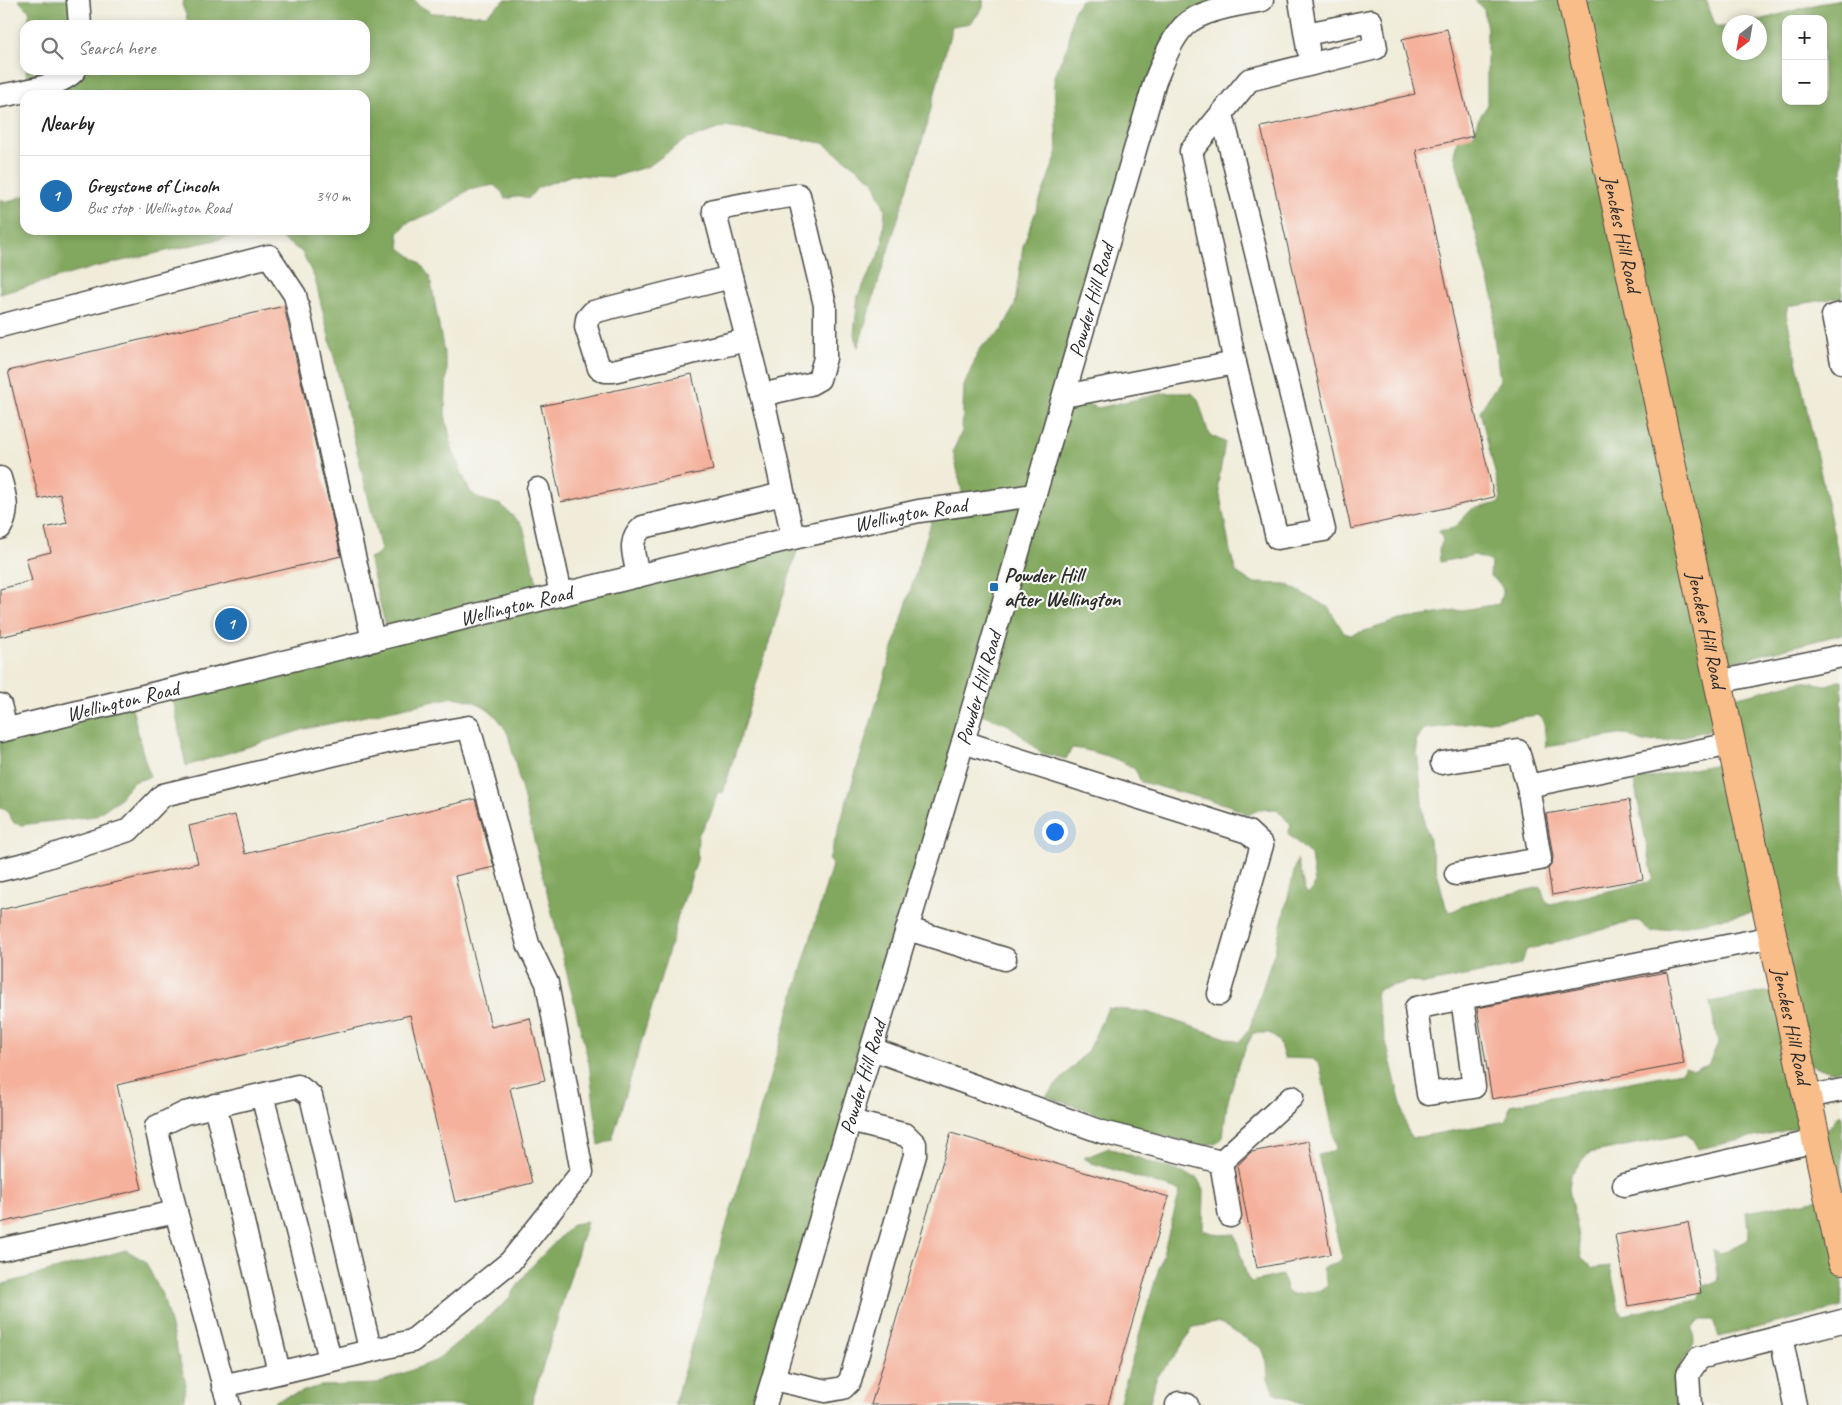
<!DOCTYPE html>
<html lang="en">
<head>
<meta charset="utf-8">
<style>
  :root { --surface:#fff; --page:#f6f6f6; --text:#222; --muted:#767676; --line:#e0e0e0; --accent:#1f6fb2 }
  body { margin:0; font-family:Caveat,sans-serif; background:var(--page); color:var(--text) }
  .controls { position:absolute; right:15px; top:15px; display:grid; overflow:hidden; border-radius:10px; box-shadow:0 2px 8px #0003 }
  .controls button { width:45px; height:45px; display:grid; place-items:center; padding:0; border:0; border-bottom:1px solid var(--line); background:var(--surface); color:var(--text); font:25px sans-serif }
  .compass { position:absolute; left:1722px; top:15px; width:45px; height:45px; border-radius:50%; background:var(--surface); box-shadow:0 2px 8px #0003; rotate:211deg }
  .you { position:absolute; left:1054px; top:831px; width:18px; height:18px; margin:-12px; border:4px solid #fff; border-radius:50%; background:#1a73e8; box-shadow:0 0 0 8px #1a73e833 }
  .badge { display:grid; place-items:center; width:32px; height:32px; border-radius:50%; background:var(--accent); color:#fff; font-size:16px; font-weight:700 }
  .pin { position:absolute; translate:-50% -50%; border:2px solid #fff; box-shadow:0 1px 5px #0006 }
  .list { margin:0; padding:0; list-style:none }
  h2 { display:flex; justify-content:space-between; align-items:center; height:65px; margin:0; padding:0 20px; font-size:21px }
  h2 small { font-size:16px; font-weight:400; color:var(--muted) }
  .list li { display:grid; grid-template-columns:32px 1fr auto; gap:15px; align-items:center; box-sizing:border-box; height:80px; padding:0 20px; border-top:1px solid var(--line) }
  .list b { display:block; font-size:19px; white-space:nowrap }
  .list p { margin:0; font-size:16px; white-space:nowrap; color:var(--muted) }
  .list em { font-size:16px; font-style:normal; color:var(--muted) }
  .icon { flex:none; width:28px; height:28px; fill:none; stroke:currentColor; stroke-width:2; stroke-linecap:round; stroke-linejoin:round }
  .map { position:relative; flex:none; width:1842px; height:1405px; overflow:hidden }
  .search { position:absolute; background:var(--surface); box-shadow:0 2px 8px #0003; left:20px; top:20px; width:350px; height:55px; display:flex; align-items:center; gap:12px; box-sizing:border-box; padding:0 18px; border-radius:15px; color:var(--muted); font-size:19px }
  .panel { position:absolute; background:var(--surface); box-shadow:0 2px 8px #0003; left:20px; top:90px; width:350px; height:145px; border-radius:15px }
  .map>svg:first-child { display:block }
  .forest { fill:#82a85e; stroke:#566a44; fill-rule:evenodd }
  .building { fill:#f5b19b }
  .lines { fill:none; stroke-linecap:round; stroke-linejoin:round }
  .minor-casing { stroke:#494845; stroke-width:25 }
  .major-casing { stroke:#494845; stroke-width:30 }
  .minor { stroke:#fff; stroke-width:22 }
  .major { stroke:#f8bd88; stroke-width:28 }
  .poi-dot { fill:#1f6fb2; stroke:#f6f6f2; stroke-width:2 }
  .labels { text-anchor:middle; stroke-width:4.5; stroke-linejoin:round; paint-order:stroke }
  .street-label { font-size:21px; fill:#2b2b2b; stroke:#f6f6f2 }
  .poi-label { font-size:21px; font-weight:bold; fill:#2b2b2b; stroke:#f6f6f2; text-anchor:start }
</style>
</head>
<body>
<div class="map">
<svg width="1842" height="1405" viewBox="0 0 1842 1405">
  <rect width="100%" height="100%" fill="#f6f6f2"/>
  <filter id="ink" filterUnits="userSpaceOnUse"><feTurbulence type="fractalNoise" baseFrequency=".02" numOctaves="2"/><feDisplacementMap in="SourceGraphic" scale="10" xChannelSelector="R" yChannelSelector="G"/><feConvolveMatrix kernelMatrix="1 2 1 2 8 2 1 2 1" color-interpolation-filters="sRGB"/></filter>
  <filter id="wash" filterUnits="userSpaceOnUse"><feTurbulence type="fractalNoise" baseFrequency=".0096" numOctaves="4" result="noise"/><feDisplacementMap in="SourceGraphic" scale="20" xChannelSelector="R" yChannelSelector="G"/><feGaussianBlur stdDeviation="1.12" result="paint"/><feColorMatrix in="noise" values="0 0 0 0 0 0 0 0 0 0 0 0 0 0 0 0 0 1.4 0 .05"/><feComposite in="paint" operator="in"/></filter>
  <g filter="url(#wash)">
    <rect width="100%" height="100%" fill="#f0ecd9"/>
    <g class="forest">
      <polygon points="18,0 78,0 80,25 27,25 30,12"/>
      <path d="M184,0H415L417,4L432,13L486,15L505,0H983V8L971,23L952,26L925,132L858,347L854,335L858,296L882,248L885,209L873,180L823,143L725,127L685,140L649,166L613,177L572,175L537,188L528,199L521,196L505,199L502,192L494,185L468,190L442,209L407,223L398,234L400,248L419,262L430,277L447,369L445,414L453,452L470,492L480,499L501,505L523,526L541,600L800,541L723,793L718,792L710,816L698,835L697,860L685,897L679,910L674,933L612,1140L599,1145L589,1063L508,734C494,709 482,702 454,697L305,729L186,766L172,694L388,636L369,558L376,555L381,550L315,279L302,252L269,230H365V95H44L28,88L26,70H365V25H186L187,17L182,5Z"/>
      <path d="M1081,0H1216L1181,32L1066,397L1098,408L1165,393H1192L1198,399L1209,435L1225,442L1218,484L1230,551L1236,572L1253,583L1286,584L1329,608L1344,633L1351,635L1400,620L1499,604L1503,590L1500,584L1490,576L1491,562L1475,555L1440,562L1439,550L1443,540L1439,531L1454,528L1472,509L1499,503L1501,497L1480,411L1500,380L1493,330L1495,303L1454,154L1458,137L1474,134L1478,120L1487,106V30L1484,10L1475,0H1706L1716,27H1729L1730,52H1760V22H1752L1818,4L1842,0V297L1788,306L1786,313L1842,572V634L1713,667L1722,701L1802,681L1826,685L1842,680V1069L1831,1072L1798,1060L1802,1127L1698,1149L1693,1140L1686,1134L1589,1153L1571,1174L1569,1189L1582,1259L1593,1268L1610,1266L1619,1310L1623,1315L1698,1300L1704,1286L1713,1283L1718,1279L1713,1250L1721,1253L1749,1239L1746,1212L1826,1198L1816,1145L1837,1116L1842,1114V1307L1719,1337L1713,1320H1701L1693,1328L1694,1343L1675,1376L1678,1405H1306L1274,1392L1268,1379L1267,1362L1262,1348L1223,1325L1216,1323L1193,1327L1176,1355L1157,1376L1149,1405H1119L1163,1254L1180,1191L1092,1163L1084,1158L1109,1148L1197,1178L1204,1190L1203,1230L1220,1235L1235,1234L1247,1277L1251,1282L1282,1275L1287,1291L1292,1295L1323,1290L1328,1285L1322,1268L1338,1263L1342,1258L1318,1155L1332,1152L1336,1147L1320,1065L1313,1059L1284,1058L1279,1041L1269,1033H1253L1240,1059L1227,1104L1223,1137L1217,1143L1202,1145L1152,1133L1046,1096L1088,1050L1108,1008L1147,1012L1239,1042L1249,1030L1275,950L1297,860L1305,890L1308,894L1315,884L1311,855L1288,834L1291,825L1277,809L1258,810L1248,815L1228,805L1141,782C1139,779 1138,774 1136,771C1128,760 1086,749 1072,748L1066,759L1042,753L1009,725L974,711L765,1405H674L832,865L829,860L934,513L963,496L953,451L962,431L964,386L980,348L1002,330L1015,305L1023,246L1057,154L1054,76L1068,45L1073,13ZM1786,19H1823V101H1786ZM1538,715L1544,721L1546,747L1625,734L1643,742L1667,741L1721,727L1732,761L1634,781L1653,877L1649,882L1550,904L1545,900L1541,887L1469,903L1451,912L1446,907L1424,821L1416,739L1424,729ZM1760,911L1780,989L1710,1002L1718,1043L1708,1065L1694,1070L1685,1067L1681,1072L1510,1105L1507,1121L1413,1138L1408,1134L1375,995L1380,989L1411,981L1424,984L1516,966L1522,963L1526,950L1634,921H1639L1651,932Z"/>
      <polygon points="25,195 25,230 260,230 95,267 0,294 0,199 8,202"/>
      <polygon points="131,703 142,750 150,777 133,782 118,800 95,816 21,825 14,823 6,810 0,808 0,732"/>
      <polygon points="587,1222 531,1405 272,1405 277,1400 320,1386 376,1384 435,1361 506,1302 531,1267 573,1224"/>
      <polygon points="126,1250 145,1261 163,1297 186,1384 183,1405 0,1405 0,1285"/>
    </g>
    <g id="blocks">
      <g class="building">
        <polygon points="1447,29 1473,136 1416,150 1494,497 1351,529 1261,127 1415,94 1402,39"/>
        <polygon points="284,306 341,556 0,637 0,589 32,581 26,558 51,552 45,528 67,523 60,494 39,499 8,371"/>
        <polygon points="692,374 713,470 561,502 541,406"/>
        <polygon points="475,799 494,867 455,876 491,1027 530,1018 545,1080 510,1088 532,1183 455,1202 410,1015 117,1085 142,1189 0,1223 0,910 198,863 189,826 235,815 245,854"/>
        <polygon points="1629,800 1643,879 1552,895 1548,869 1552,864 1553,857 1546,814"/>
        <polygon points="1667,972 1684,1064 1492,1099 1477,1008"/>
        <polygon points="951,1133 1169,1197 1108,1405 871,1405"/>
        <polygon points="1309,1141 1331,1254 1257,1268 1237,1166 1251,1152"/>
        <polygon points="1688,1222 1701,1293 1628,1306 1615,1235"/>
      </g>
    </g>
  </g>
  <g filter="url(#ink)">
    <use href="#blocks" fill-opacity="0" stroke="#494845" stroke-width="1"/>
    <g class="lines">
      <defs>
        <g id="minor">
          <polyline points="78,0 80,25"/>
          <polyline points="1300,0 1308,49"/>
          <path d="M0,96C20,92 63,86 75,70"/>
          <polyline points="731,277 593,312 587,319 586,327 599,368 605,371 613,371 747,340"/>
          <polyline points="1842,314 1833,316 1842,362"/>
          <polyline points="0,326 269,256 295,295 373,640"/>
          <polyline points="1235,363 1191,151 1249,80 1376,48 1371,21 1306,34"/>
          <polyline points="761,395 810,384 819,379 825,358 825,305 799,195 771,199 714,210 767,417 793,538"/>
          <polyline points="1064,396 1235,363 1277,538 1324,530 1222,114"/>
          <path d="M0,478C5,495 10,512 0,528"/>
          <polyline points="538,489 561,594"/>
          <path d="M638,576C635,556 626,542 643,527L783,494"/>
          <polyline points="1718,682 1842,656"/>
          <polyline points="0,705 6,729"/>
          <path id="s1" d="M0,731L793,538L919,511L1035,495"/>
          <polyline points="963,742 1248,832 1262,845 1219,994"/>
          <polyline points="1442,763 1518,751 1528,786"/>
          <polyline points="0,870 29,863 129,830 163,795 391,741 469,727 528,944 547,983 582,1172 510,1262 412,1341 223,1386"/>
          <polyline points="1456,874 1540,859 1528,786 1731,744"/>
          <polyline points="908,929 1005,959"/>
          <polyline points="1462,998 1474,1087 1428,1094 1416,1008 1462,998 1773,937"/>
          <polyline points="872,1049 1102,1132 1221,1162 1230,1216"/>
          <polyline points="262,1095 330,1359"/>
          <polyline points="1807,1097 1842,1090"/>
          <polyline points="215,1105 279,1372"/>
          <polyline points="1221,1162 1292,1097"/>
          <polyline points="1624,1185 1816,1141"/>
          <polyline points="0,1250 176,1212"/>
          <polyline points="1781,1337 1795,1405"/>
          <polyline points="773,1379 826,1391 843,1388 850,1381 915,1155 915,1144 906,1135 850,1121"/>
          <polyline points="229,1405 176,1212 156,1127 185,1113 298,1086 311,1096 370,1349"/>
          <path id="s2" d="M765,1405L963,742L1155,81C1163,63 1170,41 1184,26C1201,9 1239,5 1262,0"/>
          <polyline points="1177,1405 1179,1403 1187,1405"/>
          <polyline points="1690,1405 1688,1374 1699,1358 1842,1321"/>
        </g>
        <g id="major">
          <path id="s3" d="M1572,0L1842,1260"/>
        </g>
      </defs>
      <use href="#minor" class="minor-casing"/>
      <use href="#major" class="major-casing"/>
      <use href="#minor" class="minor"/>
      <use href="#major" class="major"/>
    </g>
  </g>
  <rect class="poi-dot" x="989" y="582" width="10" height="10" rx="2.5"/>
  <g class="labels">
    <g class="street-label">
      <text dy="7" stroke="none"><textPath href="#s3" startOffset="239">Jenckes Hill Road</textPath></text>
      <text dy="7" stroke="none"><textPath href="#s2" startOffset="1152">Powder Hill Road</textPath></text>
      <text dy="7" stroke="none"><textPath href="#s1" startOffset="936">Wellington Road</textPath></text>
      <text dy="7" stroke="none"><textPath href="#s1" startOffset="531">Wellington Road</textPath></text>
      <text dy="7" stroke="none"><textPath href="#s3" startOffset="644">Jenckes Hill Road</textPath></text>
      <text dy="7" stroke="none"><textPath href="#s2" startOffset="748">Powder Hill Road</textPath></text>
      <text dy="7" stroke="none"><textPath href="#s1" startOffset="126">Wellington Road</textPath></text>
      <text dy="7" stroke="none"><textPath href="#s3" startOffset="1049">Jenckes Hill Road</textPath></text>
      <text dy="7" stroke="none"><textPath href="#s2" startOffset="342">Powder Hill Road</textPath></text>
    </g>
    <g class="poi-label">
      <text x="1004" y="582">Powder Hill<tspan x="1004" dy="24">after Wellington</tspan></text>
    </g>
  </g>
</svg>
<div class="controls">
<button>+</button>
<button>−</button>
</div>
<svg class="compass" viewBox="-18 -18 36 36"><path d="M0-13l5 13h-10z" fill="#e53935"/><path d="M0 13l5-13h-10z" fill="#767676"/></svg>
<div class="you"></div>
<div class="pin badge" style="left:231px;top:624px">1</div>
<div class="search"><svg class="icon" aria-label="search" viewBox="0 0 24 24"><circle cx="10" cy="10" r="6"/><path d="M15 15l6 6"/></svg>Search here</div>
<section class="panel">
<h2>Nearby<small></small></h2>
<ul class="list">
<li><span class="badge">1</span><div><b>Greystone of Lincoln</b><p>Bus stop · Wellington Road</p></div><em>340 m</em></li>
</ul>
</section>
</div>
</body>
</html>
